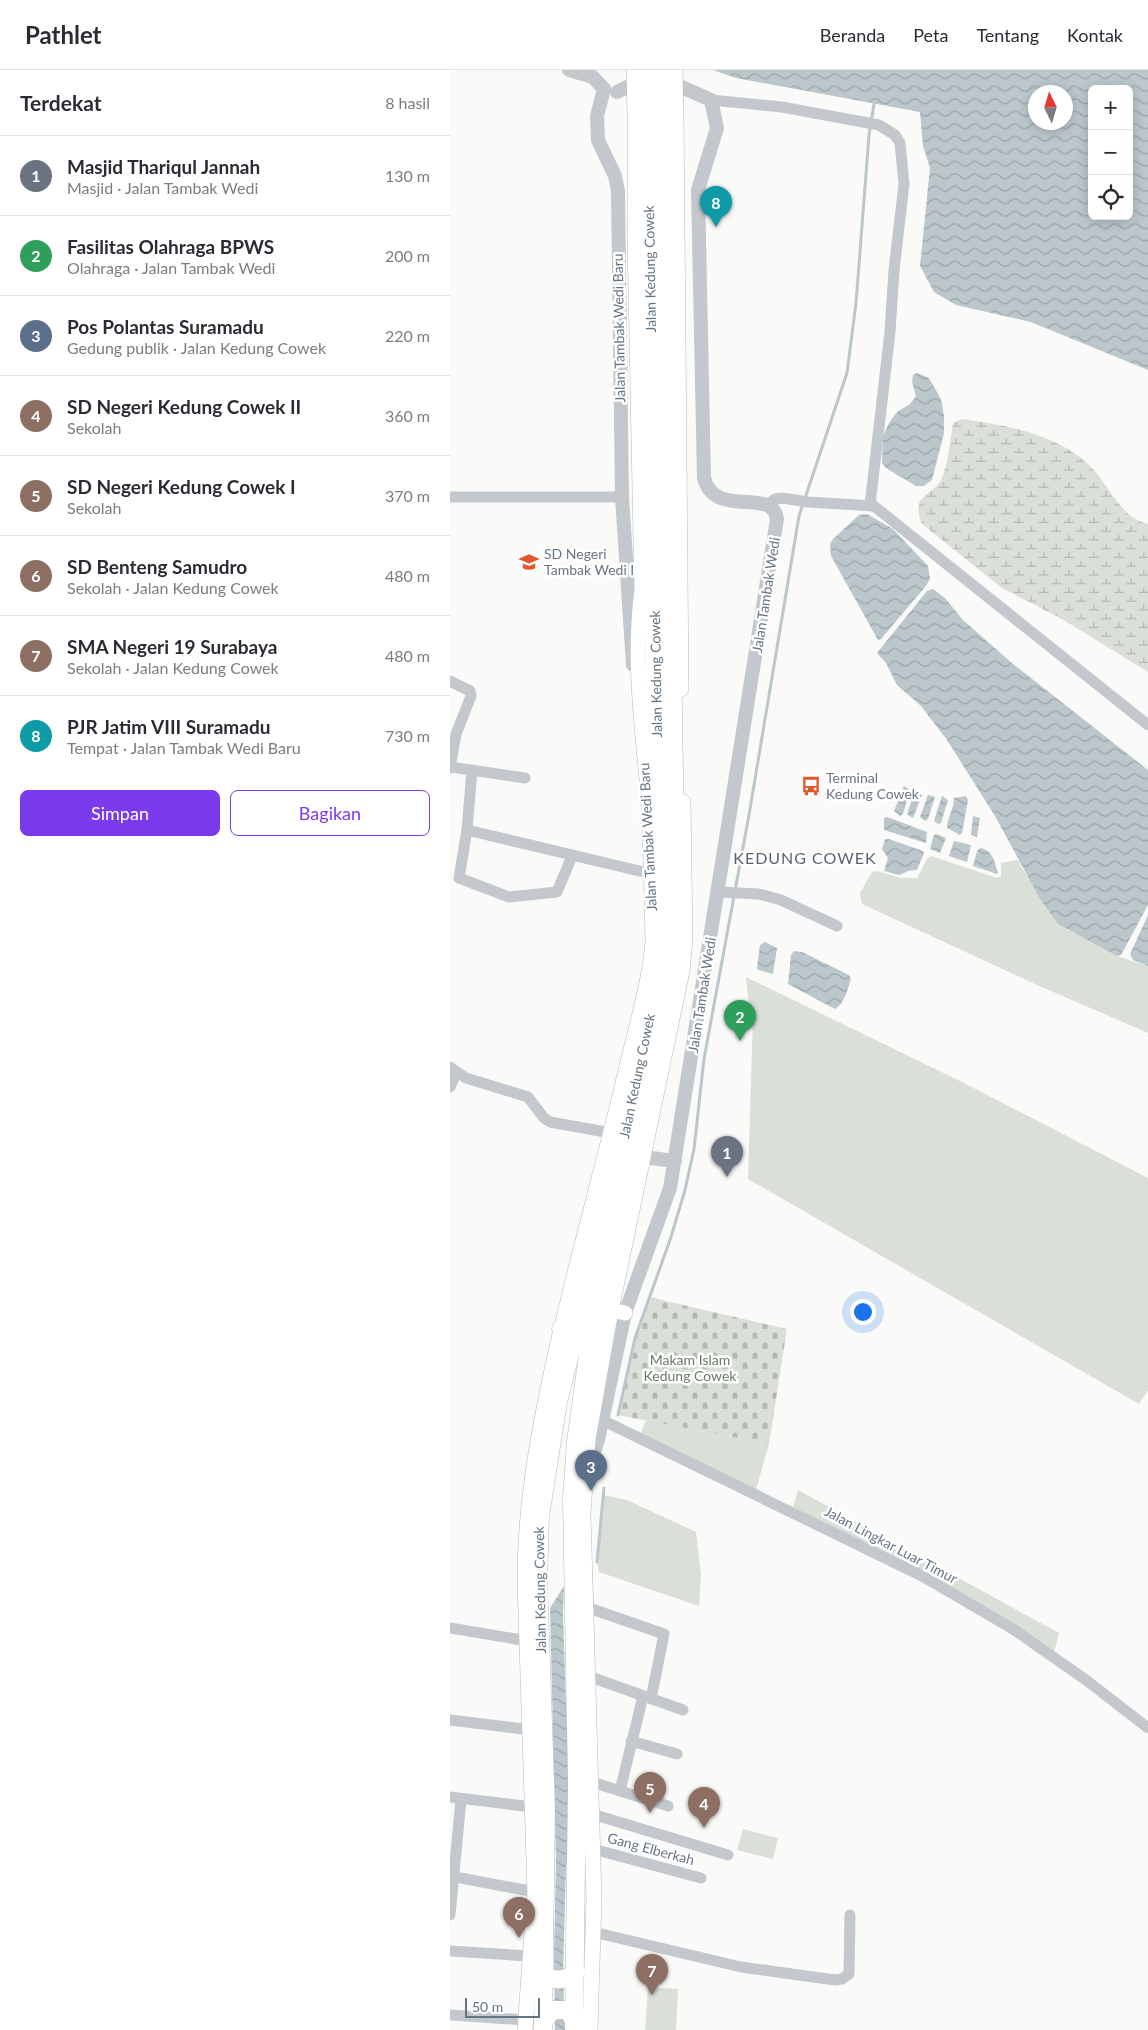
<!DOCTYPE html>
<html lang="id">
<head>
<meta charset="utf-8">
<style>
  :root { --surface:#fff; --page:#f7f7f7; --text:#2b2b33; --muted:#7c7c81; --line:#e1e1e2; --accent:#7c3aed }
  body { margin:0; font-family:Lato,sans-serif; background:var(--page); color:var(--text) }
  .controls { position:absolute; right:15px; top:15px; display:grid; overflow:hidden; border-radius:8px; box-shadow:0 2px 12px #0003 }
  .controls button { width:45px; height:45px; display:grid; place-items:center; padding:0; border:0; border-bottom:1px solid var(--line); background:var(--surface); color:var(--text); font:25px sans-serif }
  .compass { position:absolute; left:578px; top:15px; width:45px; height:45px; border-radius:50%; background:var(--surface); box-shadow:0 2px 12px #0003; rotate:355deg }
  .scale { position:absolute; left:15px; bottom:12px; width:75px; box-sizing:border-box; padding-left:5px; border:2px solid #657683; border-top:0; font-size:14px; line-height:18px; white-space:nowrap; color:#657683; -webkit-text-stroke:4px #fff; paint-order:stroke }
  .you { position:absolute; left:412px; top:1241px; width:18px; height:18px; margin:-12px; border:4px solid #fff; border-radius:50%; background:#1a73e8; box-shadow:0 0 0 8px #1a73e833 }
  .badge { display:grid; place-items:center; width:32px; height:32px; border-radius:50%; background:var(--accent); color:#fff; font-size:16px; font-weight:700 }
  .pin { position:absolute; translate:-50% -41px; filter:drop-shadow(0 1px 2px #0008) }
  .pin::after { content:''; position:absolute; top:26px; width:18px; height:15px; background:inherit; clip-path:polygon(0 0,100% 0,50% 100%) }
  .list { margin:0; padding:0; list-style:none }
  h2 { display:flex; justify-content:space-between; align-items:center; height:65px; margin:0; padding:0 20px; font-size:21px }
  h2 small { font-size:16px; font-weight:400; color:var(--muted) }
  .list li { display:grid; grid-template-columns:32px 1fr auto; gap:15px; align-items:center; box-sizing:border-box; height:80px; padding:0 20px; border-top:1px solid var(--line) }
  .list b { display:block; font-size:19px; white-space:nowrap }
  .list p { margin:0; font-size:16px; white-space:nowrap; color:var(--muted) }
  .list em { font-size:16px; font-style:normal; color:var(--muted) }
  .actions { display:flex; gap:10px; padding:15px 20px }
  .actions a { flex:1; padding:11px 0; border:1px solid var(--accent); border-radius:8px; text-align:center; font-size:18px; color:var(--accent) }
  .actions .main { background:var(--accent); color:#fff }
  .icon { flex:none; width:28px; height:28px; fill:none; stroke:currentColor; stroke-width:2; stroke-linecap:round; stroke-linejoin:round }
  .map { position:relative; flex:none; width:698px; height:1960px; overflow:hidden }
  header { display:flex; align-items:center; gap:30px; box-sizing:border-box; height:70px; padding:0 25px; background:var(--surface); border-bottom:1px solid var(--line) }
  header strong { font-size:24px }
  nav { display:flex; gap:28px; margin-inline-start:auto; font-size:18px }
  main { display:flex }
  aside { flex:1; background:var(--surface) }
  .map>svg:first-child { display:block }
  .green { fill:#dadfd7 }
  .wetland { fill:url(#wetland-marsh) }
  .cemetery { fill:url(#cemetery-stones) }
  .water { fill:url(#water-waves); fill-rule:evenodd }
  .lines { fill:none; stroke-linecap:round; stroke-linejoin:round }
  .stream { stroke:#bbc7cb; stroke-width:3 }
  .secondary-casing { stroke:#b3babf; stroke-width:16 }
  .trunk-casing { stroke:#b4b9bd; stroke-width:19 }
  .minor { stroke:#c3c8cc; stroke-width:11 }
  .tertiary { stroke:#c3c8cc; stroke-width:14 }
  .secondary { stroke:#fff; stroke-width:15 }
  .trunk { stroke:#fff; stroke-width:18 }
  .secondary-bridge-casing { stroke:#b3babf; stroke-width:16; stroke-linecap:butt }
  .trunk-bridge-casing { stroke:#b4b9bd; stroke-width:19; stroke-linecap:butt }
  .secondary-bridge { stroke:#fff; stroke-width:15 }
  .trunk-bridge { stroke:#fff; stroke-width:18 }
  .labels { text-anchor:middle; stroke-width:5; stroke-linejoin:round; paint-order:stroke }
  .street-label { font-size:14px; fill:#657683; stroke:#fff }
  .poi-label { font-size:14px; fill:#657683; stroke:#fff; text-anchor:start }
  .park-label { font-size:14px; fill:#687a64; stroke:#fff }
  .quarter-label { font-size:16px; letter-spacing:1px; fill:#57646e; stroke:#fff }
</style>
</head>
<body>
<header>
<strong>Pathlet</strong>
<nav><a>Beranda</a><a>Peta</a><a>Tentang</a><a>Kontak</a></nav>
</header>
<main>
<aside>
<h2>Terdekat<small>8 hasil</small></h2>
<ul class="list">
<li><span class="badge" style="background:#6b7280">1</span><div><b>Masjid Thariqul Jannah</b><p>Masjid · Jalan Tambak Wedi</p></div><em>130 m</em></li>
<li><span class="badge" style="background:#2e9e5b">2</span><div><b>Fasilitas Olahraga BPWS</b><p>Olahraga · Jalan Tambak Wedi</p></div><em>200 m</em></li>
<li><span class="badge" style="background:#5c6f8a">3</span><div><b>Pos Polantas Suramadu</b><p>Gedung publik · Jalan Kedung Cowek</p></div><em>220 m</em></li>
<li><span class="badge" style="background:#8d6e63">4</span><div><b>SD Negeri Kedung Cowek II</b><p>Sekolah</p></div><em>360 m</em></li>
<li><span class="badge" style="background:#8d6e63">5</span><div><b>SD Negeri Kedung Cowek I</b><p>Sekolah</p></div><em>370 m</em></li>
<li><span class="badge" style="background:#8d6e63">6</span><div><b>SD Benteng Samudro</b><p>Sekolah · Jalan Kedung Cowek</p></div><em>480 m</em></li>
<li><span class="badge" style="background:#8d6e63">7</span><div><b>SMA Negeri 19 Surabaya</b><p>Sekolah · Jalan Kedung Cowek</p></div><em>480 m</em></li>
<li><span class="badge" style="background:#0f9aa8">8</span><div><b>PJR Jatim VIII Suramadu</b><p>Tempat · Jalan Tambak Wedi Baru</p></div><em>730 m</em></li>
</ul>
<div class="actions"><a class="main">Simpan</a><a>Bagikan</a></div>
</aside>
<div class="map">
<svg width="698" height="1960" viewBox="0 0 698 1960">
  <defs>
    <pattern id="wetland-marsh" width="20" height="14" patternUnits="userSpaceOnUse" patternTransform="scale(1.25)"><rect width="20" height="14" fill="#dadfd7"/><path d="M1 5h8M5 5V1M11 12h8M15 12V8" fill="none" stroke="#b4b9b4"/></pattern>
    <pattern id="cemetery-stones" width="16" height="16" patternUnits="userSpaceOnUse" patternTransform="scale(1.25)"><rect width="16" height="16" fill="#dadfd7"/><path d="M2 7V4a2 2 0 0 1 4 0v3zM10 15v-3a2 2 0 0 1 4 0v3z" fill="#b4b9b4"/></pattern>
    <pattern id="water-waves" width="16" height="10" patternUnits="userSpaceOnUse" patternTransform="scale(1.25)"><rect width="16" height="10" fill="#bbc7cb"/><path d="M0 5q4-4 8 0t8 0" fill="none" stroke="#9ca6aa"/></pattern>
  </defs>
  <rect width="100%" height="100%" fill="#fafaf8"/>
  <g class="green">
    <polygon points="481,786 547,808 551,806 551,793 568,790 573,800 618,860 639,869 667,886 698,896 698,963 585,914 412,834 410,823 422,802 427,801 451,808 467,808 477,789"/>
    <polygon points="296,907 514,1013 698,1108 698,1320 689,1334 298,1109 303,947 300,945"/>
    <polygon points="196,1350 319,1374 305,1423 189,1368"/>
    <polygon points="348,1420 609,1563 603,1587 563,1559 342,1441"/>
    <polygon points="154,1425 177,1430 246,1462 251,1504 249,1536 149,1502 147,1492"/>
    <polygon points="293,1759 328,1768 323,1789 287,1780"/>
    <polygon points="198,1917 228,1919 226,1960 195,1960"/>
  </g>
  <path class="wetland" d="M512,349C554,355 603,363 637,393C658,411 669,448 698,454V602L612,549L552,518L472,454C459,425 484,425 491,410C499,393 500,370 503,353Z"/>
  <polygon class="cemetery" points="199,1227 337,1259 319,1374 168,1345 185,1268"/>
  <g class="water">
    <path d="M263,0H698V300L581,252L506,235L484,222L470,196L480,98L473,76L470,42L286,8ZM642,19H679V146H642ZM586,22H616V52H586Z"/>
    <polygon points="467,303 479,308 491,329 494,346 494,363 482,410 474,416 466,416 436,398 432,393 433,366 439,353 447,342 460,334 466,326 462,312 463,305"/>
    <polygon points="417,444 443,459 478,496 480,509 476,516 431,569 428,570 381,486 380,474 383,469 409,445"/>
    <polygon points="483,519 495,528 513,550 563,594 698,700 698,835 671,885 667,886 608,854 589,827 545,746 497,670 471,636 447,615 436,593 427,583 477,521"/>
    <polygon points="454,716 460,720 453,744 450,746 444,741"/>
    <polygon points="467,722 472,725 463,748 457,744 464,723"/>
    <polygon points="478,725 485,727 478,749 475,751 470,747"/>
    <polygon points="492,726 498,730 491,753 488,754 484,751"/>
    <path d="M516,726L518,730L512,763L510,765L497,758C497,748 504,739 504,728Z"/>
    <polygon points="523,746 530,748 527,767 521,765"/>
    <polygon points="437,747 477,762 476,773 434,760 434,748"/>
    <polygon points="487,764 496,768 490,783 480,779 484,765"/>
    <polygon points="435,769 439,769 473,781 474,783 467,800 458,801 450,805 434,801 438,788 432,779"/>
    <polygon points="504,771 521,775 517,792 499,786"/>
    <path d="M530,778C543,780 544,791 548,802L547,804L523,796L527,781Z"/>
    <polygon points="698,845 698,896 683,890 680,884"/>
    <polygon points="315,872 327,878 323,904 308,900 307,898 310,875"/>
    <path d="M344,881L352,882L399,905L401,909C397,920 395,933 385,939L338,914L341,885Z"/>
    <polygon points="114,1516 113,1544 121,1784 120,1794 116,1795 113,1906 115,1960 105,1960 104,1884 106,1791 100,1538"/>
  </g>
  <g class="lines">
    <g class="stream">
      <polyline points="168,1345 185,1268 221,1167 235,1120 244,1079 254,989 299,745 349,446 397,303 406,233 419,65 424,34"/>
      <polyline points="147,1492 154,1418"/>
    </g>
    <defs>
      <g id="secondary">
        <polyline points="226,43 231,619"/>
        <polyline points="161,1240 175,1243"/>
        <path d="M75,1960L85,1822L75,1510C75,1438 87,1370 102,1300C123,1203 150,1109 173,1013C183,967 199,919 203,872C202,822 201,771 198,720C192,652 183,588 192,520L185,166V45"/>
        <polyline points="140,1960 144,1829 133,1443 138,1369 161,1240 232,901 235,869 233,732"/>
      </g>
      <g id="trunk">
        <polyline points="111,1259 122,1279"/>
        <path d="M95,1904C104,1913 116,1910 126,1902"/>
        <polyline points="94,1950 103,1940 118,1940 125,1952"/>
        <polyline points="93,1960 96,1738 88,1510 90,1446 108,1332 180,1042 213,874 205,607 198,44"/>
        <polyline points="124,1960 127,1712 122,1428 126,1372 138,1285 227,883 213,43"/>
      </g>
    </defs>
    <use href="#secondary" class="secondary-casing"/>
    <use href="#trunk" class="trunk-casing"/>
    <g class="minor">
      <polyline points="261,30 332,37 429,55 445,65 450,73 454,114 444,200 440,262 420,435"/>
      <polyline points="0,427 172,427"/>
      <polyline points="318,435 325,429 332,428 358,432 424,436 698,655"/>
      <polyline points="0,611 20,621 21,626 6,664 0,698"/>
      <polyline points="0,697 75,708"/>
      <polyline points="22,700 17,760 9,808 59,827 107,822 122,786"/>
      <polyline points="17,760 202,804"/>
      <polyline points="268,822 309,824 331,830 387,856"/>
      <polyline points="0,997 16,1008 78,1027 94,1048 100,1052 161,1063"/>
      <polyline points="0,1017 6,1003"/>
      <polyline points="152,1350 474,1507 563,1559 636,1610 698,1658"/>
      <polyline points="136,1537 214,1564 201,1629"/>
      <polyline points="0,1558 78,1571"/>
      <polyline points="138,1606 233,1640"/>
      <polyline points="0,1650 81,1660"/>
      <polyline points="181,1671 227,1684"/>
      <polyline points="134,1712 142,1712 218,1736"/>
      <polyline points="170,1721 193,1626"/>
      <polyline points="0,1727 90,1738"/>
      <polyline points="142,1744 278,1785"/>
      <polyline points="143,1779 251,1808"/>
      <polyline points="0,1806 85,1822"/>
      <polyline points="0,1845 11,1730"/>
      <polyline points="143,1862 291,1897 385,1910 392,1909 399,1904 400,1845"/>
      <polyline points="0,1881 79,1886"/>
      <polyline points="0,1945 76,1950"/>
    </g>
    <g class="tertiary">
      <polyline points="119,0 143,7 154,19"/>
      <polyline points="154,19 147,46 148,70 165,106 168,121 172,427 183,595"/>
      <polyline points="193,1087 225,1091"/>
      <path d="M140,1394L148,1370L175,1243L220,1118L327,449C323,416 265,450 254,408L248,120L267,58L261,30L227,15L177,17L167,22"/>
    </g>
    <use href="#secondary" class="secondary"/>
    <use href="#trunk" class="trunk"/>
    <defs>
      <g id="secondary-bridge">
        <polyline points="184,0 185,45"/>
        <polyline points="225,0 226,43"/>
      </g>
      <g id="trunk-bridge">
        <polyline points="197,0 198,44"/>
        <polyline points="212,0 213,43"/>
      </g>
    </defs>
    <use href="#secondary-bridge" class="secondary-bridge-casing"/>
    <use href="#trunk-bridge" class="trunk-bridge-casing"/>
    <use href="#secondary-bridge" class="secondary-bridge"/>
    <use href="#trunk-bridge" class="trunk-bridge"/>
  </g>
  <defs>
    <symbol id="school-bare" viewBox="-9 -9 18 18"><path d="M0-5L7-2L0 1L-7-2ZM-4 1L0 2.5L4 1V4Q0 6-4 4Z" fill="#e4572e" stroke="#fff" stroke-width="2.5" paint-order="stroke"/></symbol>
    <symbol id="bus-bare" viewBox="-9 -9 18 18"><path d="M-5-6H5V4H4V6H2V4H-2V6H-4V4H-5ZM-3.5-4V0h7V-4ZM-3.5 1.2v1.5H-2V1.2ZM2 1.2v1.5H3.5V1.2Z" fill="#e4572e" stroke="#fff" stroke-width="2.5" paint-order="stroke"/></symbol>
  </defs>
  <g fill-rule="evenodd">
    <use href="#school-bare" x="65" y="478" width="28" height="28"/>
    <use href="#bus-bare" x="347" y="702" width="28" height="28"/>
  </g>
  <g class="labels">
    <g class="street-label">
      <text transform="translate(200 199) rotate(-91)" y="5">Jalan Kedung Cowek</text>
      <text transform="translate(169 258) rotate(-91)" y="5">Jalan Tambak Wedi Baru</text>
      <text transform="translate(316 525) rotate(-81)" y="5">Jalan Tambak Wedi</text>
      <text transform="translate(206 604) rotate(-91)" y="5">Jalan Kedung Cowek</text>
      <text transform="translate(198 767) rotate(-93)" y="5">Jalan Tambak Wedi Baru</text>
      <text transform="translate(252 925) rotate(-81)" y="5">Jalan Tambak Wedi</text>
      <text transform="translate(187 1006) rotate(-78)" y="5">Jalan Kedung Cowek</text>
      <text transform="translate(441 1475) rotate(28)" y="5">Jalan Lingkar Luar Timur</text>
      <text transform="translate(90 1520) rotate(-91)" y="5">Jalan Kedung Cowek</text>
      <text transform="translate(201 1779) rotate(15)" y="5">Gang Elberkah</text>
    </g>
    <g class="poi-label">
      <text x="94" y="489">SD Negeri<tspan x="94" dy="16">Tambak Wedi I</tspan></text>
      <text x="376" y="713">Terminal<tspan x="376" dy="16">Kedung Cowek</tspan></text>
    </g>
    <g class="park-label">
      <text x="240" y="1295">Makam Islam<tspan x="240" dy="16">Kedung Cowek</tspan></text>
    </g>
    <g class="quarter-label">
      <text x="355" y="794">KEDUNG COWEK</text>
    </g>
  </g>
</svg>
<div class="controls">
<button>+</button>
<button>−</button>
<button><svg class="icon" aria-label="locate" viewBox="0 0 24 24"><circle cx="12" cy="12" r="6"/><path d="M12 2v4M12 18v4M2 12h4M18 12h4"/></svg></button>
</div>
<svg class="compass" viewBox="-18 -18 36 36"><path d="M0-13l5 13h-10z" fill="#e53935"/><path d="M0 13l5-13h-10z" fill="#7c7c81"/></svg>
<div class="scale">50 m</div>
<div class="you"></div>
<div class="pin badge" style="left:277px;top:1107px;background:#6b7280">1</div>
<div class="pin badge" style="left:290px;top:971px;background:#2e9e5b">2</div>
<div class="pin badge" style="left:141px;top:1421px;background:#5c6f8a">3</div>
<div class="pin badge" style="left:254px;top:1758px;background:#8d6e63">4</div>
<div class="pin badge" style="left:200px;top:1743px;background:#8d6e63">5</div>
<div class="pin badge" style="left:69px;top:1868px;background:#8d6e63">6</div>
<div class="pin badge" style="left:202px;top:1925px;background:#8d6e63">7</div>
<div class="pin badge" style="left:266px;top:157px;background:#0f9aa8">8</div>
</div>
</main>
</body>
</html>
